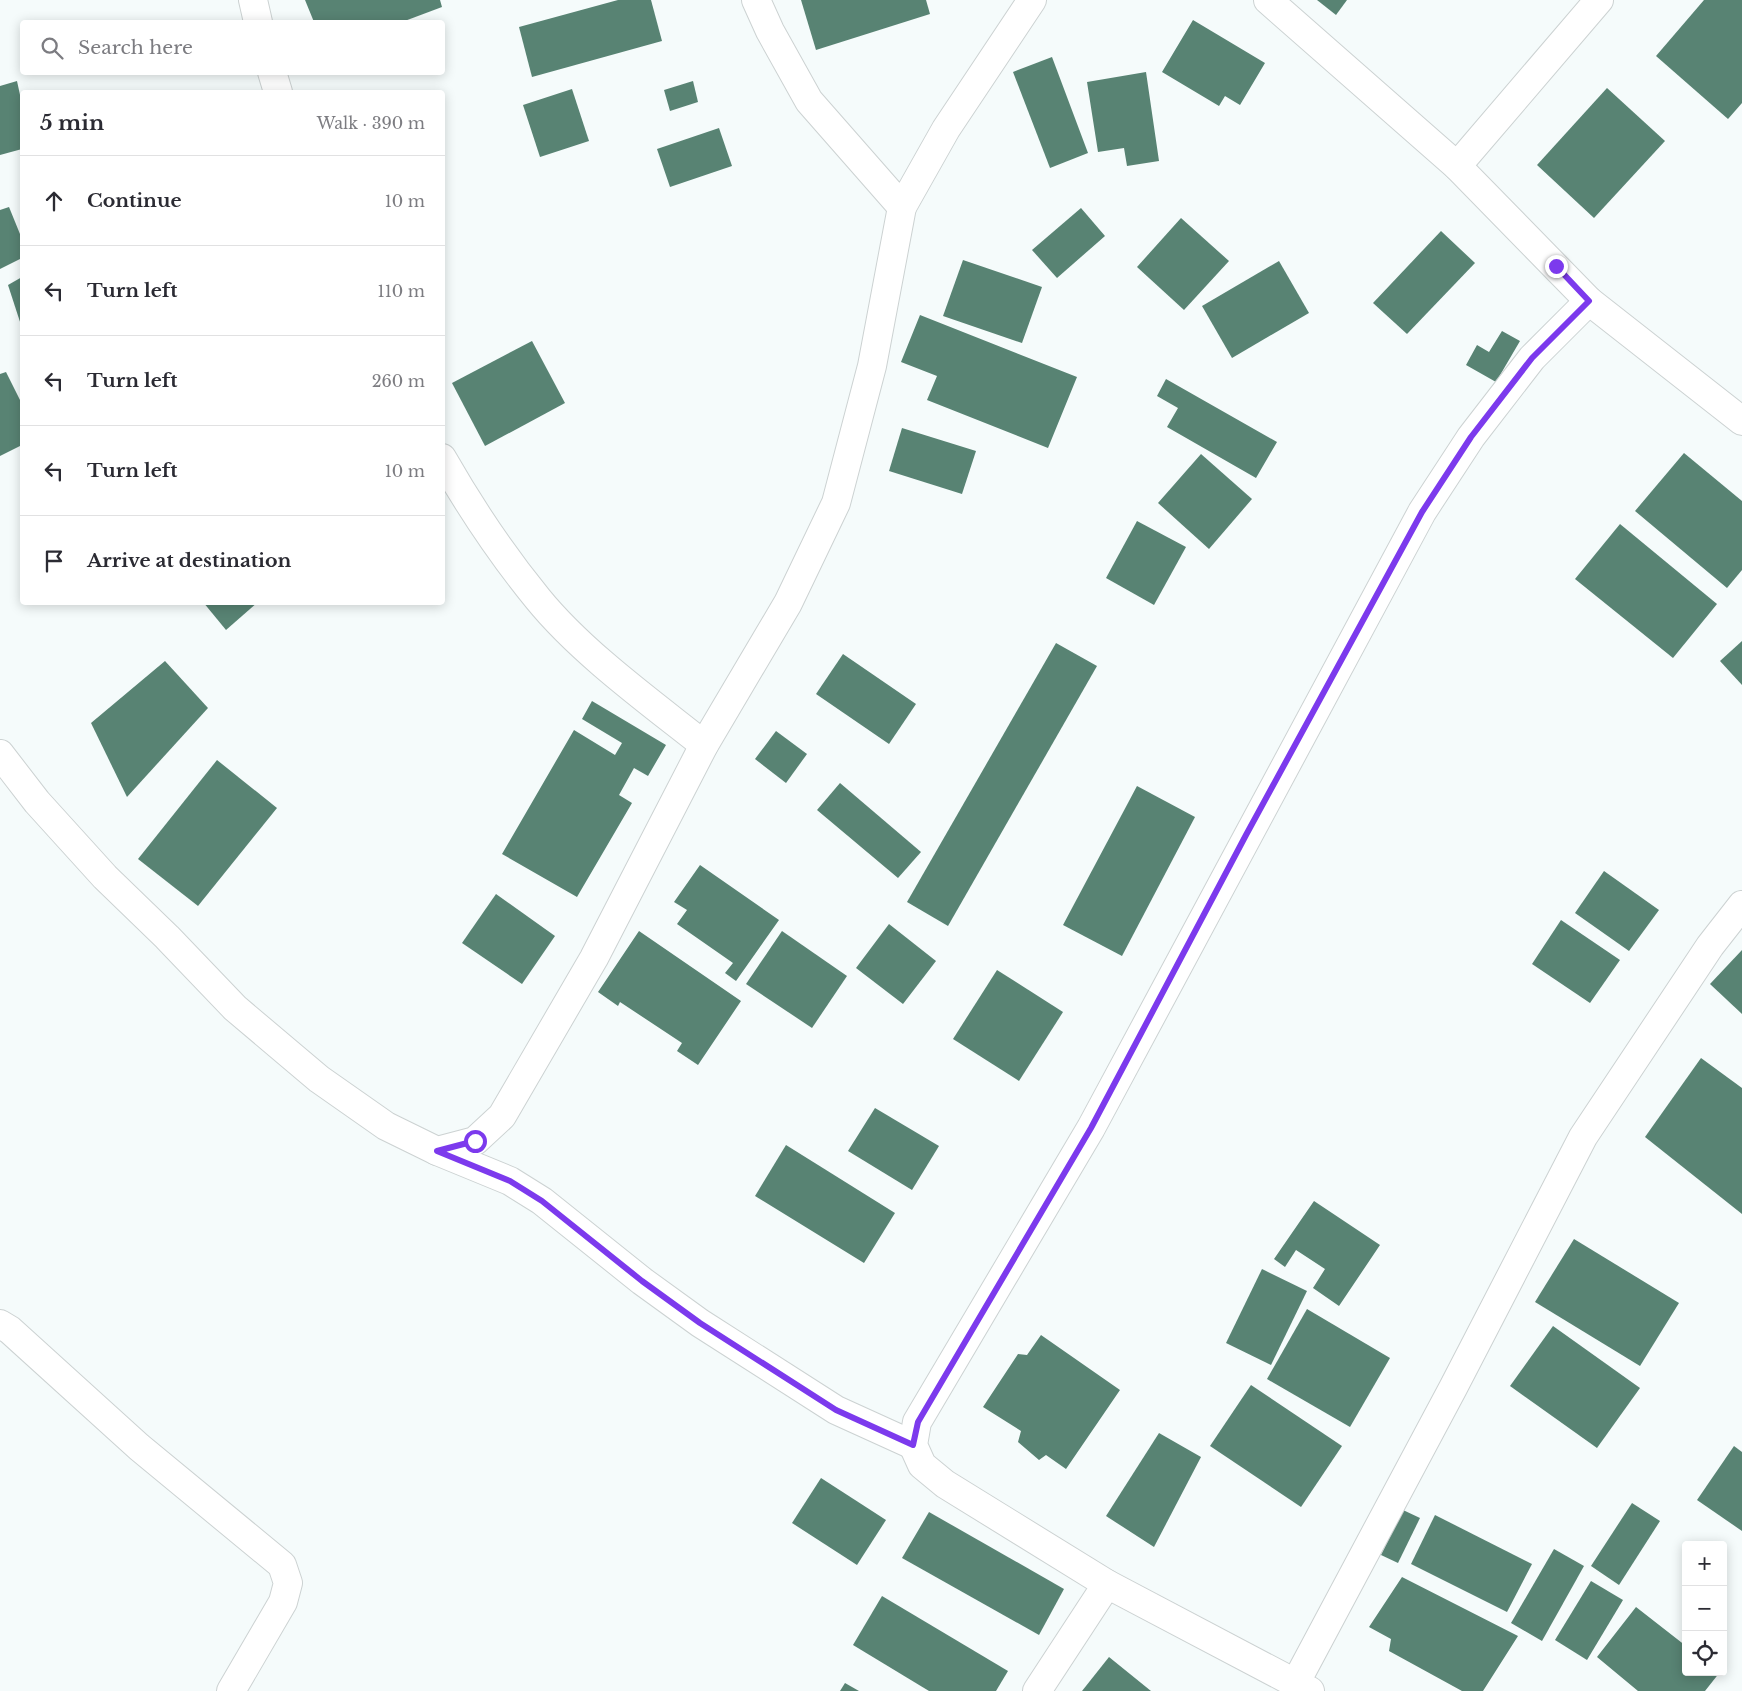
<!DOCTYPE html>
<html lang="en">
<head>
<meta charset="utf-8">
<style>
  :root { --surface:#fff; --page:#f7f7f7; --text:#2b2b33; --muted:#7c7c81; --line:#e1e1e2 }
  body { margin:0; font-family:"Libre Baskerville",serif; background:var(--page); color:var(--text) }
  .controls { position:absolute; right:15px; bottom:15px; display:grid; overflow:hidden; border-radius:5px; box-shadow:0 2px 12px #0003 }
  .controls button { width:45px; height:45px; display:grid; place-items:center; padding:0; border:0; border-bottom:1px solid var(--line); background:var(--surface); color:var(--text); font:25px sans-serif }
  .stop { position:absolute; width:15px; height:15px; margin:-11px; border:4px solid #7c3aed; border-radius:50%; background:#fff }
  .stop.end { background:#7c3aed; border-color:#fff; box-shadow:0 1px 5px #0008 }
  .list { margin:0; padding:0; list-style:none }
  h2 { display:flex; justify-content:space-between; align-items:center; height:65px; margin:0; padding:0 20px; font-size:21px }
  h2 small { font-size:16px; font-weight:400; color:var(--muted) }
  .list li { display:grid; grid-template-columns:32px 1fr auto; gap:15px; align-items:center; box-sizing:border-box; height:90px; padding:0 20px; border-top:1px solid var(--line) }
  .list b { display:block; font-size:19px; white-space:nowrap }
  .list em { font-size:16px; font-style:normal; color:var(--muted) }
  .icon { flex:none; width:28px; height:28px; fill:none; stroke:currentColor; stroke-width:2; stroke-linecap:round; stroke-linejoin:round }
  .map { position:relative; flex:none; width:1742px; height:1691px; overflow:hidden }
  .search { position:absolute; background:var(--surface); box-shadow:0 2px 12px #0003; left:20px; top:20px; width:425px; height:55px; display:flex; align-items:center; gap:12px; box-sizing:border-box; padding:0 18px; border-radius:5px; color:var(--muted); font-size:19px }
  .panel { position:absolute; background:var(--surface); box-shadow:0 2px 12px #0003; left:20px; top:90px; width:425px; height:515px; border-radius:5px }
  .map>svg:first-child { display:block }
  .building { fill:#588373 }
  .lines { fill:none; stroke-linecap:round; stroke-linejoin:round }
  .street-casing { stroke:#ccd2d2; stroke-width:30 }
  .street { stroke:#fff; stroke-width:28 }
  .route { stroke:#7c3aed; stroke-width:6 }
</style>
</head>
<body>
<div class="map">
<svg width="1742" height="1691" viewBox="0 0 1742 1691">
  <rect width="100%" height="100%" fill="#f5fbfb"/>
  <g class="building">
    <polygon points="305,0 440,0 442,7 402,22 314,22"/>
    <polygon points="618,0 651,0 662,41 532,77 519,27"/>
    <polygon points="801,0 926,0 930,14 816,50"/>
    <polygon points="1317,0 1347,0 1336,15"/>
    <polygon points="1704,0 1742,0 1742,103 1728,119 1656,56"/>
    <polygon points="1193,20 1265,63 1240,105 1225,96 1219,106 1162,72"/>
    <polygon points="1052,57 1088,153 1050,168 1013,72"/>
    <polygon points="1146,72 1159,161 1127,166 1124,148 1098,152 1087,82"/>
    <polygon points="17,81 22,104 22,149 0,155 0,86"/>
    <polygon points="693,81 698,102 670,111 664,90"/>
    <polygon points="1607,88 1665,141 1594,218 1537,165"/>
    <polygon points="572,89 589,141 540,157 523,105"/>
    <polygon points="719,128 732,166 670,187 657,149"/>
    <polygon points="9,207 22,239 22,258 0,269 0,210"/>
    <polygon points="1081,208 1105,236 1057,278 1032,250"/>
    <polygon points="1181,218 1229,261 1184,310 1137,267"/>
    <polygon points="1441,231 1475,263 1407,334 1373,303"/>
    <polygon points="963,260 1042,287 1022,343 943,316"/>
    <polygon points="1279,261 1309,313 1232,358 1202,306"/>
    <polygon points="22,277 22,328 8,285"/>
    <polygon points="920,315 1077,377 1048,448 927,400 937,376 901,362"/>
    <polygon points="1502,331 1520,341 1496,382 1466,365 1477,345 1489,352"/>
    <polygon points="532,341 565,403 485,446 452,383"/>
    <polygon points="6,372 22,404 22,445 0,456 0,374"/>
    <polygon points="1166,379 1277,442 1256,478 1167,427 1178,408 1157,396"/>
    <polygon points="902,428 976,451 962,494 889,471"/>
    <polygon points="1684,453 1742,501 1742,570 1727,588 1635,511"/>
    <polygon points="1201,454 1252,499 1209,549 1158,503"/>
    <polygon points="1137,521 1186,547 1154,605 1106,578"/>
    <polygon points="1620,524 1717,604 1673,658 1575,579"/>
    <polygon points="203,602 258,602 226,630"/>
    <polygon points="1742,641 1742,685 1720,661"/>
    <polygon points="1056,643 1097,666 948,926 907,902"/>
    <polygon points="843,654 916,704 889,744 816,694"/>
    <polygon points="165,661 208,708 127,797 91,723"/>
    <polygon points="592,701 666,745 648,776 634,768 619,795 632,803 577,897 502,854 574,730 615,755 622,743 582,719"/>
    <polygon points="776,731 807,754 786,783 755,759"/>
    <polygon points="217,760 277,808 198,906 138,859"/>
    <polygon points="840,783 921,852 898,878 817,810"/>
    <polygon points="1137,786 1195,817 1122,956 1063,925"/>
    <polygon points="700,865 779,920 736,981 725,973 733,963 677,924 687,910 674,902"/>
    <polygon points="1604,871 1659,910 1629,951 1575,913"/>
    <polygon points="496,894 555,936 522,984 462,943"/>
    <polygon points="1561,920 1620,960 1590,1003 1532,964"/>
    <polygon points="889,924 936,961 903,1004 856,968"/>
    <polygon points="639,931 741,1001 698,1065 677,1051 682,1043 620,1002 618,1006 598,992"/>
    <polygon points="782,931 847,976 812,1028 746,984"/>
    <polygon points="1742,950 1742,1014 1710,984"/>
    <polygon points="997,970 1063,1012 1019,1081 953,1039"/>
    <polygon points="1701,1058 1742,1088 1742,1214 1645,1137"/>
    <polygon points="875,1108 939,1146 912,1190 848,1151"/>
    <polygon points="786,1145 895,1213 864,1263 755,1196"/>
    <polygon points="1314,1201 1380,1245 1339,1306 1313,1288 1325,1269 1296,1250 1285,1267 1274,1259"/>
    <polygon points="1574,1239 1679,1303 1640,1366 1535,1302"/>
    <polygon points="1262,1269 1307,1291 1271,1365 1226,1343"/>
    <polygon points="1307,1309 1390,1358 1350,1427 1267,1379"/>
    <polygon points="1553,1326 1640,1388 1597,1448 1510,1386"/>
    <polygon points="1041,1335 1120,1390 1066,1469 1046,1455 1039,1460 1018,1442 1021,1431 983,1407 1018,1354 1027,1355"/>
    <polygon points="1251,1385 1342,1446 1301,1507 1210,1446"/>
    <polygon points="1159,1433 1201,1457 1154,1547 1106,1516"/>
    <polygon points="1734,1446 1742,1452 1742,1531 1697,1500"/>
    <polygon points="821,1478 886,1520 857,1565 792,1523"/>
    <polygon points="1632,1503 1660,1521 1619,1585 1591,1566"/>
    <polygon points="1403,1510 1420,1518 1398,1563 1381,1555"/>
    <polygon points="929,1512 1064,1589 1039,1635 902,1558"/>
    <polygon points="1435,1515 1532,1564 1507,1612 1411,1564"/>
    <polygon points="1554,1549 1584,1566 1542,1641 1511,1623"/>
    <polygon points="1402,1577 1518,1636 1483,1691 1462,1691 1389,1651 1391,1639 1369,1627"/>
    <polygon points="1591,1581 1623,1600 1587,1660 1555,1640"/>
    <polygon points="882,1596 1008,1671 996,1691 929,1691 853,1645"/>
    <polygon points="1636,1607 1686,1646 1686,1672 1720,1672 1705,1691 1638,1691 1597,1657"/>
    <polygon points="1109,1657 1151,1691 1082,1691"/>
    <polygon points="845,1683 859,1691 840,1691"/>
  </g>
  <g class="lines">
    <defs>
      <g id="street">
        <polyline points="253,0 258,22"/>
        <polyline points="756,0 770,31 809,101 902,207 946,129 1032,0"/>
        <polyline points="1268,0 1457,166 1589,301"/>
        <polyline points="272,72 278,92"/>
        <polyline points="1457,166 1599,0"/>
        <path d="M442,458C470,507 502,555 538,599C582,653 650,702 704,745"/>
        <polyline points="0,754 37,802 105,877 167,937 235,1008 319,1079 386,1126 437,1151 475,1141 502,1116 594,958 704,745 788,603 836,503 872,366 902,207"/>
        <polyline points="437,1151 510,1181 542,1201 642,1281 700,1323 836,1410 913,1445"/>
        <polyline points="0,1324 10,1330 139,1447 282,1565 288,1583 283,1602 231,1691"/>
        <polyline points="1295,1684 1453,1388 1583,1137 1710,946 1742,905"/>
        <polyline points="1037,1691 1107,1584"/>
        <polyline points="1310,1691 1107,1584 945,1484 922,1465 913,1445 917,1422 1091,1128 1422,512 1471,437 1532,358 1589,301 1742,421"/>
      </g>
    </defs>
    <use href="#street" class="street-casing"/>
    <use href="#street" class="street"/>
  </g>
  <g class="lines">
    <polyline class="route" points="475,1141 437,1151 510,1181 542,1201 642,1281 700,1323 836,1410 913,1445 918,1422 1091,1128 1246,835 1422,512 1471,437 1532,358 1589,301 1556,266"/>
  </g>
</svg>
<div class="controls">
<button>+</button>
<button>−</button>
<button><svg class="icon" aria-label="locate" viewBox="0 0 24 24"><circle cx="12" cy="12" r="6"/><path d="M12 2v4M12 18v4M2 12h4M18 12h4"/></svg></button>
</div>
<div class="stop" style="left:475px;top:1141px"></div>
<div class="stop end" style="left:1556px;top:266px"></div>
<div class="search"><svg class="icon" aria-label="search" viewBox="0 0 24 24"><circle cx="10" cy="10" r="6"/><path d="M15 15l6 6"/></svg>Search here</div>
<section class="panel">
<h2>5 min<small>Walk · 390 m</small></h2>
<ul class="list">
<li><svg class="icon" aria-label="ahead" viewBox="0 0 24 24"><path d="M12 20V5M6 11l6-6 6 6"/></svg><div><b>Continue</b></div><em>10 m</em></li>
<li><svg class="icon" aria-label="left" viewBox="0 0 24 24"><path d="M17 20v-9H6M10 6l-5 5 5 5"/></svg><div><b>Turn left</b></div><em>110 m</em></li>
<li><svg class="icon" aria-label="left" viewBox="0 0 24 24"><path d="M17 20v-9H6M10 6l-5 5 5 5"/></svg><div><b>Turn left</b></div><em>260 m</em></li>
<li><svg class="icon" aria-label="left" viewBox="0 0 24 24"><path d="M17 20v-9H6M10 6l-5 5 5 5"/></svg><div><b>Turn left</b></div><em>10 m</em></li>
<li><svg class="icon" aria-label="arrive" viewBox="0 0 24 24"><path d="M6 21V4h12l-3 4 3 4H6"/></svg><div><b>Arrive at destination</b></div></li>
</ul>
</section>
</div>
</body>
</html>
